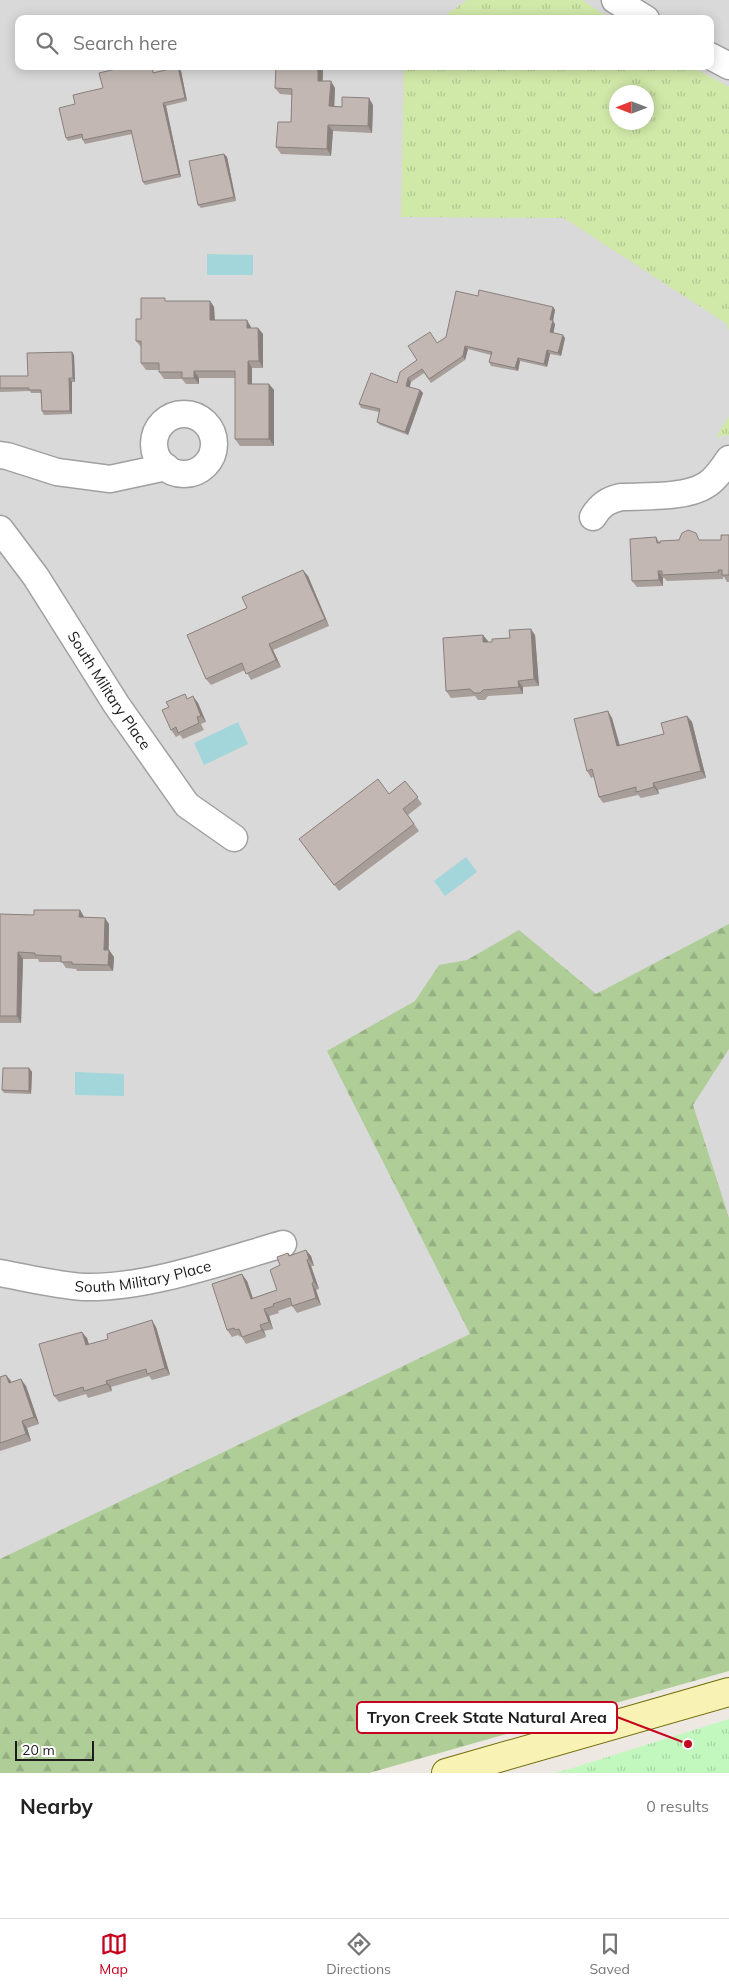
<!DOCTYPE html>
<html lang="en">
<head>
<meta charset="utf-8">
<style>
  :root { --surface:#fff; --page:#f2f2f2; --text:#222; --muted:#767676; --line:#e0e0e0; --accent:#c6031e }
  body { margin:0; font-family:Mulish,sans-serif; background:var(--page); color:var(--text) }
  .compass { position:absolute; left:609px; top:85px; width:45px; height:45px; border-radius:50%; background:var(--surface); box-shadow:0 2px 12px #0003; rotate:270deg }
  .scale { position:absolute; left:15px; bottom:12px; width:79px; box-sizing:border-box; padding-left:5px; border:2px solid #1c1c1c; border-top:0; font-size:14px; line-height:18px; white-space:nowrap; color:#1c1c1c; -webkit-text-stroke:4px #fff; paint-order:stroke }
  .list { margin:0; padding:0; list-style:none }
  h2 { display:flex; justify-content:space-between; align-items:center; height:65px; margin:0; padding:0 20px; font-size:21px }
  h2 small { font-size:16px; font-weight:400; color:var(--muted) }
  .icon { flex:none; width:28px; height:28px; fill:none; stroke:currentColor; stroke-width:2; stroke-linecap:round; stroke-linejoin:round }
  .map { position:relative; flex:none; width:729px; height:1773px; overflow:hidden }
  .search { position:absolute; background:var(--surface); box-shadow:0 2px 12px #0003; left:15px; right:15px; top:15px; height:55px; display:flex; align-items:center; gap:12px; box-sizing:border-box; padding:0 18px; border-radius:10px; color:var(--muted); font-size:19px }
  .sheet { height:145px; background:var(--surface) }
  nav { display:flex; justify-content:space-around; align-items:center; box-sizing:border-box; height:70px; border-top:1px solid var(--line); background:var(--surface); font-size:14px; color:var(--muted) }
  nav a { display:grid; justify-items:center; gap:2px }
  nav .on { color:var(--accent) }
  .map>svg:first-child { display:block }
  .residential { fill:#dad9d9; fill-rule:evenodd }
  .grass { fill:url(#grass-tufts); fill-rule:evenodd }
  .forest { fill:url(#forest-firs) }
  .park { fill:url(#park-tufts) }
  .water { fill:#a3d6db }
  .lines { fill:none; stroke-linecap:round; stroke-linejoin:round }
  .minor-casing { stroke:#a0a0a0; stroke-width:29 }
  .secondary-casing { stroke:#716d06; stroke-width:30 }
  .minor { stroke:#fff; stroke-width:26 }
  .secondary { stroke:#f8f2b5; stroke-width:28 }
  .wall { fill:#a79d99 }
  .shaded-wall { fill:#88807d }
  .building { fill:#c2b7b2; stroke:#88807d }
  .labels { text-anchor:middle; stroke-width:4; stroke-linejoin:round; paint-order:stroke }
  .street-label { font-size:15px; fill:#1c1c1c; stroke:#fff }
  .leader { fill:none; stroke:#c6031e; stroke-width:2 }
  .callout-dot { fill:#c6031e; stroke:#fff; stroke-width:2 }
  .callout { fill:#fff; stroke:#c6031e; stroke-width:2 }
  .callout-label { font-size:16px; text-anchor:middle; font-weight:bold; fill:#1c1c1c }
</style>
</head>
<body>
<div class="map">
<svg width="729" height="1773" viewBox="0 0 729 1773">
  <defs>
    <pattern id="grass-tufts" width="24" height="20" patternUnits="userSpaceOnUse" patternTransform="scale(1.25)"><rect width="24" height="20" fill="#d0e8a8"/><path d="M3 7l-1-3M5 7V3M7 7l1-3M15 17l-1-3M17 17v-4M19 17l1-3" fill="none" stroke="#b2c690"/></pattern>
    <pattern id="forest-firs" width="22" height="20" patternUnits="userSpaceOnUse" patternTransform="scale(1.25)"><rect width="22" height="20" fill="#aecd97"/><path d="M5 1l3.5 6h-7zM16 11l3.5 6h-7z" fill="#95af82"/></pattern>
    <pattern id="park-tufts" width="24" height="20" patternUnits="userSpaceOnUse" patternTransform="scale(1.25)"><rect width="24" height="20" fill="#c2f8be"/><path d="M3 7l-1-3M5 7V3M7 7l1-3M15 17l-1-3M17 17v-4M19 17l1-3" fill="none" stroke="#a6d4a3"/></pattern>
  </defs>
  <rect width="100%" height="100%" fill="#eee8e2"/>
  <path class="residential" d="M0,0H729V1639L0,1773ZM19,19H710V66H19ZM616,92H646V122H616Z"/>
  <g class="grass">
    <polygon points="467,0 582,0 611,19 440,19"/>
    <path d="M404,66H690L729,87V331L727,324L564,218L401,217ZM646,92V122H616V92Z"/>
    <polygon points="729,416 729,435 716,437"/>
  </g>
  <polygon class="forest" points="729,924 729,1049 693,1105 729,1218 729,1671 369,1773 0,1773 0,1559 470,1334 327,1051 415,1001 439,965 467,960 519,930 596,994"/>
  <polygon class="park" points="729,1719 729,1773 554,1773 566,1770"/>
  <g class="water">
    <polygon points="207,254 253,255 253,275 207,275"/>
    <polygon points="238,722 248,744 204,765 194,743"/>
    <polygon points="466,857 477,872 445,896 434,881"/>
    <polygon points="75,1072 124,1074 124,1096 75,1095"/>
  </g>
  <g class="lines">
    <defs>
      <g id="minor">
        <polyline points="615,0 646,19"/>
        <polyline points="710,56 729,66"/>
        <circle cx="184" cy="444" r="30"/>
        <polyline points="0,455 7,456 57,472 110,479 166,467"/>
        <path d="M593,517C600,505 608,500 621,497C645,496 687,498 706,485C715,480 723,468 729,459"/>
        <path id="s1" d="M0,529L36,577L116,704L187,805L234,838"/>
        <path id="s2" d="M0,1273C27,1278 55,1285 83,1287C145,1289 224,1261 283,1244"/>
      </g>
      <polyline id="secondary" points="446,1773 729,1692"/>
    </defs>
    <use href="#minor" class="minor-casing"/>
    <use href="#secondary" class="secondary-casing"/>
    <use href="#minor" class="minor"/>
    <use href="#secondary" class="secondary"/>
  </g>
  <g class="wall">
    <polygon points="323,67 323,81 335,88 334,106 342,107 373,105 372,133 333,131 331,156 281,154 276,147 291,122 292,95 280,94 275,88"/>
    <polygon points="181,71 187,101 166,106 181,177 145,185 143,182 132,134 85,144 82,138 68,141 66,138 103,88 155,72"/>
    <polygon points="224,154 227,157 236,201 201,208 198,205"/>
    <polygon points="168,301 210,301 214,307 215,320 251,327 251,328 258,328 263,334 263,368 252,368 252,384 269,384 274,390 274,446 240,446 235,439 235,378 199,378 199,384 186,384 182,379 164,379 159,372 159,370 146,370 141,363 141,347 136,341 141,319"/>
    <polygon points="553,307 555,310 553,321 555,324 553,333 565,338 561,356 550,354 547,367 520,361 518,371 491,366 489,362 491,355 468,349 465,360 431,383 424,373 411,382 409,387 420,390 423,393 408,435 380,425 377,422 379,412 361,408 359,404 397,383 417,360 437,343 446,337"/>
    <polygon points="72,352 74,355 75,382 72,382 72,414 44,415 42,411 41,393 31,393 30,391 0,392 0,376 28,376"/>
    <polygon points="729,535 729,582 727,582 724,577 723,577 723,579 667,581 664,578 663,578 663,586 637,587 632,581 656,537 660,543 679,540 721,540"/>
    <polygon points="308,576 329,626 273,650 281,667 251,680 245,670 211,685 206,679 247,608"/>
    <polygon points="535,635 539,686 523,687 523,694 488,696 485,700 478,700 475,696 451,698 446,691 488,641 488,642 492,642 510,638"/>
    <polygon points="188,698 198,703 206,722 201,724 204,730 183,739 180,735 176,737 171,730"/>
    <polygon points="687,716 692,722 706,778 658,790 659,794 641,798 638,795 603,803 599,797 594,777 591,778 587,771 612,718 620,745 664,734"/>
    <polygon points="405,781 422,804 408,815 419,831 339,891 304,846 389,794"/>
    <polygon points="80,910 84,917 109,924 109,950 114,957 113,971 77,971 76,969 66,968 62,962 39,962 38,959 23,959 21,1023 0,1023 0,914 34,915"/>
    <polygon points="29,1068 32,1072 31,1094 4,1093 2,1090"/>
    <polygon points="288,1253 290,1255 311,1256 314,1266 311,1266 319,1289 316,1290 321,1305 297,1313 292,1306 278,1311 279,1313 269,1316 273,1329 264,1331 266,1337 246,1344 241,1336 240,1337 238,1335 232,1337 227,1330 247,1281 253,1298 277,1290"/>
    <polygon points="156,1327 170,1375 152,1380 149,1376 111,1387 112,1391 88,1398 86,1394 59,1402 54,1396 87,1338 89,1345"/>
    <polygon points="6,1375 12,1383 26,1386 39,1424 27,1428 31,1441 0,1451 0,1377"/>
  </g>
  <g class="shaded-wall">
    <polygon points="318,66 323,66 323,67 322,87 318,81"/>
    <polygon points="178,67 181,71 187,101 185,98"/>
    <polygon points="331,81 335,88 334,113 329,106"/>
    <polygon points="369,98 373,105 372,133 368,126"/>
    <polygon points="163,103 166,106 181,177 179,174"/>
    <polygon points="328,125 333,131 331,156 327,149"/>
    <polygon points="224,154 227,157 236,201 234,197"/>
    <polygon points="210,301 214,307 215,327 210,320"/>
    <polygon points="553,307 555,310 553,321 555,324 553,336 550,332 550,320"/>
    <polygon points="247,320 251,327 251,334 247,328"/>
    <polygon points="258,328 263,334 263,368 259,361"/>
    <polygon points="563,335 565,338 561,356 558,353"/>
    <polygon points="465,346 468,349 465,360 463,356"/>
    <polygon points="547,350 550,354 547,367 544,364"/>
    <polygon points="72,352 74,355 75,382 73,378"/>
    <polygon points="518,358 520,361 518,371 515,368"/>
    <polygon points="248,361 252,368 252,390 248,384"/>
    <polygon points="194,371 199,378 199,384 194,378"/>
    <polygon points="69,378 72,382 72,414 70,411"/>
    <polygon points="408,378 411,382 409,390 406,386"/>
    <polygon points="269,384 274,390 274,446 269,439"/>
    <polygon points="420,390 423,393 408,435 405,432"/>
    <polygon points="303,570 308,576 329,626 325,619"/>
    <polygon points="658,571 663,578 663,586 659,580"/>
    <polygon points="531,629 535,635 539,686 534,679"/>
    <polygon points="483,635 488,641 488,649 483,642"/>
    <polygon points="269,644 273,650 281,667 276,660"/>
    <polygon points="518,681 523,687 523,694 519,687"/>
    <polygon points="193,696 198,703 206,722 201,716"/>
    <polygon points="608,711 612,718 621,752 617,746"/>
    <polygon points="687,716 692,722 706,778 701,771"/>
    <polygon points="653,783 658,790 659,794 654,787"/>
    <polygon points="80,910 84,917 79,917"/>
    <polygon points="105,918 109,924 108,957 104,950"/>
    <polygon points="109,950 114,957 113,971 108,965"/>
    <polygon points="18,952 23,959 21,1023 17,1016"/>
    <polygon points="29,1068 32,1072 31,1094 29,1091"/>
    <polygon points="306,1250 311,1256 314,1266 309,1259"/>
    <polygon points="307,1260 311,1266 319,1289 314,1282"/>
    <polygon points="242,1274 247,1281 255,1305 251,1299"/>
    <polygon points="312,1283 316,1290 321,1305 316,1298"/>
    <polygon points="264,1309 269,1316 273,1329 269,1322"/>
    <polygon points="152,1320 156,1327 170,1375 165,1368"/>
    <polygon points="260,1325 264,1331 266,1337 262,1330"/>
    <polygon points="82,1332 87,1338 91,1352 86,1345"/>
    <polygon points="6,1375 11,1381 14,1390 9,1383"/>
    <polygon points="21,1379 26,1386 39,1424 34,1417"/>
    <polygon points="106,1381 111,1387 112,1391 107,1384"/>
    <polygon points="22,1421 27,1428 31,1441 26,1434"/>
  </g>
  <g class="building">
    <polygon points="129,66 152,66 153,73 178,67 185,98 163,103 179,174 143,182 131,130 83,140 82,134 66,138 59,108 75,104 73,95 103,88 99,73"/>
    <polygon points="276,66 318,66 318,81 331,81 329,106 342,107 342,97 369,98 368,126 328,125 327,149 276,147 278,122 291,122 292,89 275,88"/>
    <polygon points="224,154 234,197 198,205 189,161"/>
    <polygon points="479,290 553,307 550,320 553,320 550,332 563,335 558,353 547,350 544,364 518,358 515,368 489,362 492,352 465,346 463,356 429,379 422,369 408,378 406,386 420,390 405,432 377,422 380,409 359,404 371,373 397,383 400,372 417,360 408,346 430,332 437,343 446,337 456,291 478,296"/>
    <polygon points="141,298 165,298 165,301 210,301 210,320 247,320 247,328 258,328 259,361 248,361 248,384 269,384 269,439 235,439 235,371 194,371 194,378 182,378 182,372 159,372 159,363 141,363 141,341 136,341 136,319 141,319"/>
    <polygon points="72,352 73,378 69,378 70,411 42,411 41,390 29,390 29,388 0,388 0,376 28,376 27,353"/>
    <polygon points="688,530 696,533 699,540 721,540 721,535 729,535 729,575 722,575 722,570 718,570 719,572 662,575 662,571 658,571 659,580 632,581 630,539 656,537 657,543 660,543 660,541 679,540 682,533"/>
    <polygon points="303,570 325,619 269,644 276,660 246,674 242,663 206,679 187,635 247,608 242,597"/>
    <polygon points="531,629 534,679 518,681 519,687 483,690 480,693 474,693 470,689 446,691 443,638 483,635 483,642 492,642 492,639 510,638 509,630"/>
    <polygon points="185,694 187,699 193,696 201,716 197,717 199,723 178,733 176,727 171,730 162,710 169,707 166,702"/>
    <polygon points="608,711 617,746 664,734 661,723 687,716 701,771 653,783 654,787 636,792 636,787 599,797 592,769 587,771 574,719"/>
    <polygon points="378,779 389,794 405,781 418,797 403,809 414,824 334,885 299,839"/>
    <polygon points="34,910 80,910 79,917 105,918 104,950 109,950 108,965 72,964 72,962 61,962 61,956 35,955 35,953 18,952 17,1016 0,1016 0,914 34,915"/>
    <polygon points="3,1068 29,1068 29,1091 2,1090"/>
    <polygon points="306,1250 309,1259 307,1260 314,1282 312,1283 316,1298 292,1306 290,1298 273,1304 274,1306 264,1309 269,1322 260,1325 262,1330 242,1337 239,1329 235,1330 234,1328 227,1330 212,1284 242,1274 251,1299 277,1290 270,1270 280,1265 277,1257 288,1253 289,1256"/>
    <polygon points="152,1320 165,1368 147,1374 146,1369 106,1381 107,1384 84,1391 83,1387 54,1396 39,1344 82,1332 86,1345 108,1339 107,1334"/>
    <polygon points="6,1375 9,1383 21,1379 34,1417 22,1421 26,1434 0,1443 0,1377"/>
  </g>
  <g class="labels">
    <g class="street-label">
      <text dy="5" stroke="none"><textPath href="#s1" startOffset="195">South Military Place</textPath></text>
      <text dy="5" stroke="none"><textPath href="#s2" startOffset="145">South Military Place</textPath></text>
    </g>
  </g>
  <path class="leader" d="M688 1744L617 1717"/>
  <circle class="callout-dot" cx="688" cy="1744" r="5"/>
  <rect class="callout" x="357" y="1702" width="260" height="31" rx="5"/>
  <g class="callout-label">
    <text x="487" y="1723">Tryon Creek State Natural Area</text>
  </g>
</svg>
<svg class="compass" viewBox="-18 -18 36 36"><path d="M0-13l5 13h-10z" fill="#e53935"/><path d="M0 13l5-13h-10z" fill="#767676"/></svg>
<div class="scale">20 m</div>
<div class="search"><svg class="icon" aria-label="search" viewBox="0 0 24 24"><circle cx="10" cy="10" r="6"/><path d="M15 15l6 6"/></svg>Search here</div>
</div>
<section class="sheet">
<h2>Nearby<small>0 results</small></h2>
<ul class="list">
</ul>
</section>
<nav>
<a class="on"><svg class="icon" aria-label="map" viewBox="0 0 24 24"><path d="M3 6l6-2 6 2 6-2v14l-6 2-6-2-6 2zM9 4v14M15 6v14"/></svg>Map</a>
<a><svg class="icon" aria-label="directions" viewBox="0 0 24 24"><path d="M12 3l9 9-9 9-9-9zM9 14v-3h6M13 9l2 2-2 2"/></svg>Directions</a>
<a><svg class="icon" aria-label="saved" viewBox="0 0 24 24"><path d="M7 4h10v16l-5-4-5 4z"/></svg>Saved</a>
</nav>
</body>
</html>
